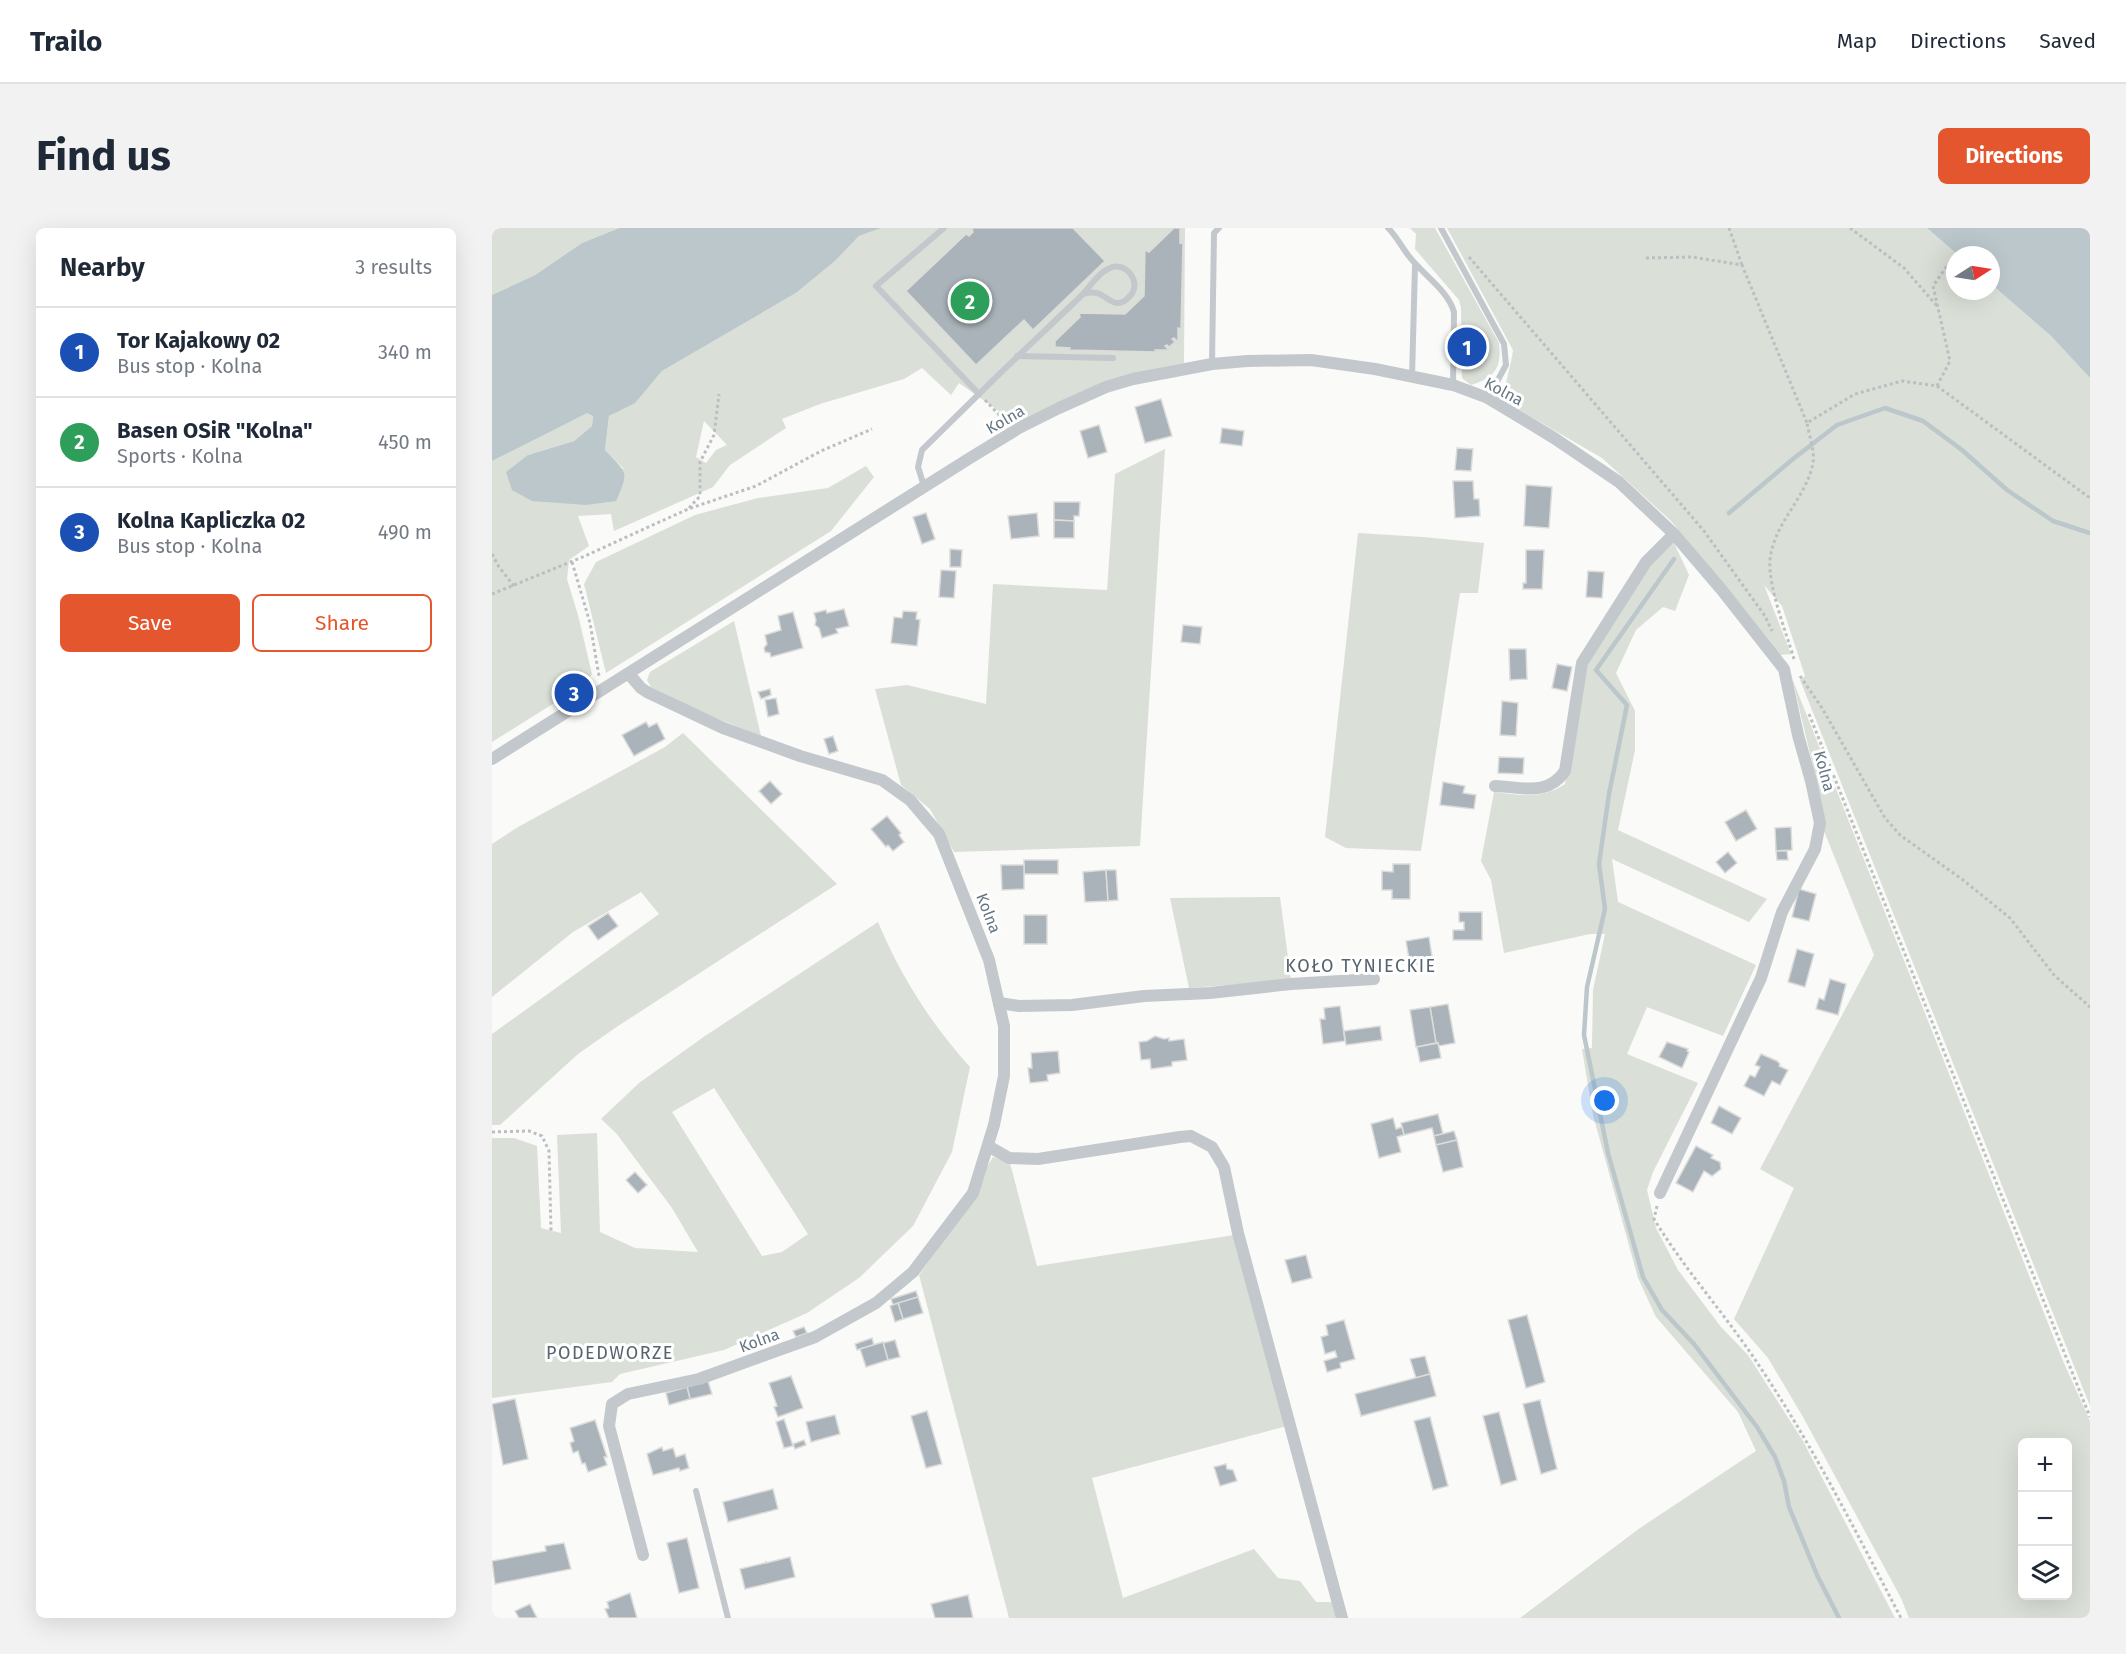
<!DOCTYPE html>
<html lang="en">
<head>
<meta charset="utf-8">
<style>
  :root { --surface:#fff; --page:#f2f2f3; --text:#1f2937; --muted:#747a83; --line:#e0e1e3; --accent:#e4572e }
  body { margin:0; font-family:"Fira Sans",sans-serif; background:var(--page); color:var(--text) }
  .controls { position:absolute; right:18px; bottom:18px; display:grid; overflow:hidden; border-radius:9px; box-shadow:0 6px 24px #0002 }
  .controls button { width:54px; height:54px; display:grid; place-items:center; padding:0; border:0; border-bottom:2px solid var(--line); background:var(--surface); color:var(--text); font:30px sans-serif }
  .compass { position:absolute; left:1454px; top:18px; width:54px; height:54px; border-radius:50%; background:var(--surface); box-shadow:0 6px 24px #0002; rotate:78deg }
  .you { position:absolute; left:1113px; top:873px; width:21px; height:21px; margin:-15px; border:4px solid #fff; border-radius:50%; background:#1a73e8; box-shadow:0 0 0 9px #1a73e833 }
  .badge { display:grid; place-items:center; width:39px; height:39px; border-radius:50%; background:var(--accent); color:#fff; font-size:20px; font-weight:700 }
  .pin { position:absolute; translate:-50% -50%; border:3px solid #fff; box-shadow:0 2px 6px #0006 }
  .list { margin:0; padding:0; list-style:none }
  h2 { display:flex; justify-content:space-between; align-items:center; height:78px; margin:0; padding:0 24px; font-size:26px }
  h2 small { font-size:20px; font-weight:400; color:var(--muted) }
  .list li { display:grid; grid-template-columns:39px 1fr auto; gap:18px; align-items:center; box-sizing:border-box; height:90px; padding:0 24px; border-top:2px solid var(--line) }
  .list b { display:block; font-size:22px; white-space:nowrap }
  .list p { margin:0; font-size:20px; white-space:nowrap; color:var(--muted) }
  .list em { font-size:20px; font-style:normal; color:var(--muted) }
  .actions { display:flex; gap:12px; padding:18px 24px }
  .actions a { flex:1; padding:14px 0; border:2px solid var(--accent); border-radius:9px; text-align:center; font-size:21px; color:var(--accent) }
  .actions .main { background:var(--accent); color:#fff }
  .icon { flex:none; width:33px; height:33px; fill:none; stroke:currentColor; stroke-width:2; stroke-linecap:round; stroke-linejoin:round }
  .map { position:relative; flex:none; width:1598px; height:1390px; overflow:hidden; border-radius:9px }
  header { display:flex; align-items:center; gap:36px; box-sizing:border-box; height:84px; padding:0 30px; background:var(--surface); border-bottom:2px solid var(--line) }
  header strong { font-size:28px }
  nav { display:flex; gap:33px; margin-inline-start:auto; font-size:21px }
  .intro { display:flex; align-items:center; justify-content:space-between; box-sizing:border-box; height:144px; padding:0 36px }
  h1 { margin:0; font-size:42px }
  .button { padding:15px 27px; border-radius:9px; background:var(--accent); color:#fff; font-size:21px; font-weight:700 }
  main { display:flex; gap:36px; padding:0 36px }
  aside { flex:1; background:var(--surface); border-radius:9px; box-shadow:0 6px 24px #0002 }
  .map>svg:first-child { display:block }
  .green { fill:#dadfd7; fill-rule:evenodd }
  .water { fill:#bbc7cb }
  .lines { fill:none; stroke-linecap:round; stroke-linejoin:round }
  .stream { stroke:#bbc7cb; stroke-width:4.5 }
  .building { fill:#aab3b9; stroke:#dcdcda; stroke-width:1.5 }
  .path { stroke:#bbbfc2; stroke-width:3; stroke-dasharray:3 3; stroke-linecap:butt }
  .lane { stroke:#c3c8cc; stroke-width:6 }
  .street { stroke:#c3c8cc; stroke-width:12 }
  .labels { text-anchor:middle; stroke-width:6; stroke-linejoin:round; paint-order:stroke }
  .street-label { font-size:16px; fill:#657683; stroke:#fff }
  .neighbourhood-label { font-size:18px; letter-spacing:1.5px; fill:#57646e; stroke:#fff }
</style>
</head>
<body>
<header>
<strong>Trailo</strong>
<nav><a>Map</a><a>Directions</a><a>Saved</a></nav>
</header>
<div class="intro"><h1>Find us</h1><a class="button">Directions</a></div>
<main>
<aside>
<h2>Nearby<small>3 results</small></h2>
<ul class="list">
<li><span class="badge" style="background:#1a4fb4">1</span><div><b>Tor Kajakowy 02</b><p>Bus stop · Kolna</p></div><em>340 m</em></li>
<li><span class="badge" style="background:#2e9e5b">2</span><div><b>Basen OSiR &quot;Kolna&quot;</b><p>Sports · Kolna</p></div><em>450 m</em></li>
<li><span class="badge" style="background:#1a4fb4">3</span><div><b>Kolna Kapliczka 02</b><p>Bus stop · Kolna</p></div><em>490 m</em></li>
</ul>
<div class="actions"><a class="main">Save</a><a>Share</a></div>
</aside>
<div class="map">
<svg width="1598" height="1390" viewBox="0 0 1598 1390">
  <rect width="100%" height="100%" fill="#fafaf8"/>
  <g class="green">
    <polygon points="0,0 127,0 90,15 43,47 0,67"/>
    <path d="M389,0H693L692,135L640,146L524,195L467,155L459,167L430,140L412,151L328,176L290,191L294,200L238,237L221,259L122,303L119,286L86,288L97,318L77,332L75,351L86,387L100,446L91,457L0,514V233L95,184L101,188L100,198L82,213L36,227L132,241L113,222L117,188L143,174L170,143L304,65L343,33L367,8ZM212,193L235,217L224,222L214,235L204,229Z"/>
    <path d="M918,0H943L1007,115C1010,139 1003,150 979,157L970,150L969,80L967,72L923,21L924,6Z"/>
    <path d="M955,0H1435L1466,27H1463V63H1499V56L1559,108L1598,150V1178L1308,452L1313,448L1290,378L1272,357L1299,426L1288,427L1233,358L1179,293L1110,230L1012,173C1012,156 1019,139 1021,122Z"/>
    <polygon points="673,221 648,618 462,624 438,581 409,557 383,461 415,457 494,476 501,356 615,362 623,246"/>
    <polygon points="374,238 382,249 339,303 114,445 92,356 104,334 203,287 266,270 336,260"/>
    <polygon points="866,305 931,309 992,315 986,365 968,365 929,623 854,620 833,609"/>
    <path d="M1182,315L1197,347L1183,383L1171,379L1144,402L1124,445L1143,483V522L1126,602L1275,671L1257,694L1120,631L1126,674L1264,737L1231,808L1155,779L1135,826L1206,855L1161,944L1155,962L1164,1000L1186,1042L1229,1099L1256,1127L1311,1213L1403,1390H1028L1148,1300L1264,1223L1246,1184L1164,1089L1146,1050L1101,887L1090,821L1100,820L1101,762L1113,706H1098L1012,725L999,652L989,633L1002,564C1029,567 1049,572 1073,556L1095,438L1153,341Z"/>
    <polygon points="242,393 269,508 216,487 159,459 155,452 158,444"/>
    <path d="M1300,450L1571,1133L1598,1193V1390H1417L1409,1370L1311,1189L1276,1130L1242,1091L1302,960L1268,941L1382,727L1332,603L1320,534ZM1530,1214H1576V1368H1530Z"/>
    <polygon points="191,505 345,656 123,800 86,826 8,897 0,897 0,806 167,686 149,664 81,704 0,769 0,616 26,599 173,519"/>
    <polygon points="788,669 799,752 697,760 678,670"/>
    <path d="M386,694C408,747 439,796 478,839L460,924L421,998L367,1050L315,1085L232,1122L128,1146L120,1154L0,1170V910H22L45,918L49,1000L69,1005L65,907L105,905L108,1004L143,1020L206,1024L180,980L124,905L109,891L147,855L213,808ZM222,860L316,1006L290,1024L270,1028L180,884Z"/>
    <polygon points="501,929 518,935 545,1038 742,1007 795,1198 600,1250 631,1370 762,1321 786,1350 808,1353 824,1374 840,1374 844,1390 517,1390 427,1047 445,1022"/>
  </g>
  <g class="water">
    <path d="M127,0H389L367,8L343,33L304,65L170,143L143,175L117,188L113,222C136,246 137,243 124,273L94,277L40,273L20,262L14,244L36,227L82,213L100,198L101,188L95,185L0,233V67L43,47L90,15Z"/>
    <polygon points="1435,0 1598,0 1598,150 1559,108 1499,56 1499,27 1466,27"/>
  </g>
  <g class="lines">
    <g class="stream">
      <polyline points="1237,285 1301,231 1345,197 1393,180 1431,193 1470,222 1515,262 1561,293 1598,305"/>
      <polyline points="1182,331 1104,442 1135,477 1117,566 1107,636 1113,681 1095,759 1092,807 1116,925 1151,1049 1170,1082 1202,1116 1265,1199 1283,1229 1292,1253 1297,1279 1325,1347 1347,1390"/>
    </g>
  </g>
  <g class="building">
    <polygon points="480,0 581,0 613,33 541,102 532,92 484,137 414,63 474,6 477,8 481,4"/>
    <polygon points="682,0 688,0 688,15 691,14 689,101 686,100 686,114 682,110 680,111 683,114 677,119 675,117 673,118 677,122 663,122 664,124 577,122 578,120 563,119 563,115 558,120 557,119 588,89 587,85 633,86 652,68 653,22 657,24"/>
    <polygon points="669,171 680,208 653,215 643,179"/>
    <polygon points="607,197 615,224 596,230 588,203"/>
    <polygon points="730,200 752,203 750,218 728,215"/>
    <polygon points="965,220 981,221 979,243 963,242"/>
    <polygon points="961,253 981,253 982,271 987,271 988,288 963,290"/>
    <polygon points="1034,257 1060,259 1057,300 1032,298"/>
    <polygon points="562,274 588,274 587,288 582,288 582,293 562,292"/>
    <polygon points="434,285 443,311 430,316 421,289"/>
    <polygon points="545,285 547,308 519,311 516,288"/>
    <polygon points="562,292 582,293 582,310 562,310"/>
    <polygon points="458,321 470,322 469,339 458,339"/>
    <polygon points="1034,322 1052,322 1050,361 1031,361 1031,355 1034,355"/>
    <polygon points="449,342 464,343 462,370 447,369"/>
    <polygon points="1096,343 1112,344 1110,370 1094,369"/>
    <polygon points="352,381 357,398 344,401 346,405 330,410 327,400 323,397 324,392 322,385 334,382 335,385"/>
    <polygon points="411,383 425,384 424,391 428,392 425,418 399,415 402,389 410,390"/>
    <polygon points="301,384 311,420 279,429 278,425 273,424 272,420 275,416 273,407 289,402 286,388"/>
    <polygon points="691,397 710,399 708,416 689,414"/>
    <polygon points="1017,421 1034,421 1035,451 1018,452"/>
    <polygon points="1065,436 1080,439 1075,463 1060,460"/>
    <polygon points="278,461 279,467 269,471 266,464"/>
    <polygon points="284,470 287,486 276,489 273,472"/>
    <polygon points="1010,473 1026,475 1024,508 1008,507"/>
    <polygon points="154,494 157,499 165,495 173,511 142,528 130,507"/>
    <polygon points="341,508 346,523 337,526 332,511"/>
    <polygon points="1007,529 1032,530 1031,546 1006,545"/>
    <polygon points="278,553 290,566 279,576 267,563"/>
    <polygon points="951,554 973,558 971,565 984,567 982,581 948,577"/>
    <polygon points="1254,582 1265,601 1244,613 1233,594"/>
    <polygon points="395,588 409,605 407,607 412,614 401,623 396,617 394,619 379,601"/>
    <polygon points="1299,599 1300,622 1284,623 1283,600"/>
    <polygon points="1284,623 1295,623 1296,632 1285,632"/>
    <polygon points="1236,624 1245,635 1233,645 1224,634"/>
    <rect x="532" y="632" width="34" height="14"/>
    <polygon points="901,636 918,636 918,671 900,671 900,662 890,662 890,643 901,644"/>
    <polygon points="509,637 532,637 532,661 510,662"/>
    <polygon points="614,642 616,673 593,674 591,644"/>
    <polygon points="614,642 624,642 626,672 616,673"/>
    <polygon points="1307,661 1324,666 1317,693 1300,689"/>
    <polygon points="967,684 990,684 990,712 961,712 961,702 972,702 972,694 967,694"/>
    <polygon points="116,685 126,698 106,712 96,698"/>
    <rect x="532" y="687" width="23" height="29"/>
    <polygon points="937,709 941,735 918,737 914,713"/>
    <polygon points="1305,721 1322,726 1313,759 1296,754"/>
    <polygon points="1338,751 1354,756 1346,787 1324,781 1327,770 1332,772"/>
    <polygon points="956,776 963,815 947,818 946,815 944,815 938,779"/>
    <polygon points="848,778 853,813 831,816 828,791 833,791 832,780"/>
    <polygon points="938,779 944,815 924,819 918,782"/>
    <polygon points="888,798 890,812 854,817 852,803"/>
    <polygon points="663,808 672,811 677,810 677,813 692,811 695,832 680,834 680,838 659,841 658,831 649,832 647,814 655,813"/>
    <polygon points="1175,814 1196,821 1195,823 1197,824 1190,840 1167,829"/>
    <polygon points="946,815 949,830 928,834 925,819"/>
    <polygon points="566,823 568,845 555,847 556,853 538,855 536,840 540,840 539,825"/>
    <polygon points="1269,826 1285,833 1288,836 1287,838 1296,842 1288,857 1280,853 1272,868 1252,858 1258,847 1263,849 1268,839 1263,837"/>
    <polygon points="1227,878 1249,890 1240,906 1219,895"/>
    <polygon points="946,886 951,906 942,908 940,900 912,907 909,895"/>
    <polygon points="901,890 904,901 910,899 912,907 905,909 909,924 887,930 879,896"/>
    <polygon points="962,903 965,912 944,917 942,908"/>
    <polygon points="965,912 971,939 951,944 944,917"/>
    <polygon points="1204,918 1221,927 1219,930 1228,934 1229,941 1220,948 1212,943 1201,964 1184,955"/>
    <polygon points="143,944 155,957 146,965 134,952"/>
    <polygon points="814,1027 820,1050 800,1055 793,1032"/>
    <polygon points="424,1063 426,1069 401,1077 399,1071"/>
    <polygon points="426,1069 431,1085 411,1091 406,1075"/>
    <polygon points="406,1075 411,1091 403,1094 398,1078"/>
    <polygon points="1035,1087 1053,1154 1034,1160 1016,1092"/>
    <polygon points="852,1092 863,1131 848,1135 849,1140 835,1144 832,1133 845,1129 843,1123 833,1126 829,1109 836,1107 834,1097"/>
    <polygon points="312,1099 315,1105 304,1109 301,1103"/>
    <polygon points="380,1110 382,1117 365,1122 363,1116"/>
    <polygon points="403,1112 408,1129 396,1132 391,1115"/>
    <polygon points="391,1114 396,1132 374,1139 368,1121"/>
    <polygon points="933,1128 938,1146 924,1150 918,1131"/>
    <polygon points="938,1146 944,1168 869,1188 863,1166"/>
    <polygon points="299,1148 311,1180 286,1189 282,1179 285,1178 277,1155"/>
    <polygon points="216,1153 220,1166 198,1171 195,1159"/>
    <polygon points="195,1159 198,1171 177,1177 174,1165"/>
    <polygon points="23,1171 36,1231 11,1237 0,1176"/>
    <polygon points="1048,1172 1065,1241 1049,1246 1031,1176"/>
    <polygon points="435,1183 450,1236 434,1240 419,1188"/>
    <polygon points="1007,1184 1025,1252 1009,1257 991,1188"/>
    <polygon points="343,1187 348,1206 319,1214 314,1194"/>
    <polygon points="938,1189 956,1258 941,1262 922,1193"/>
    <polygon points="292,1191 301,1218 292,1220 284,1194"/>
    <polygon points="103,1192 115,1229 112,1229 115,1237 96,1244 93,1235 90,1236 86,1223 81,1225 78,1215 82,1213 78,1200"/>
    <polygon points="312,1212 314,1217 303,1221 301,1216"/>
    <polygon points="170,1219 171,1223 181,1220 184,1229 193,1226 197,1240 188,1243 187,1240 161,1247 155,1226"/>
    <polygon points="734,1236 735,1241 741,1242 745,1253 728,1258 722,1239"/>
    <polygon points="281,1261 286,1281 236,1294 231,1274"/>
    <polygon points="195,1310 207,1360 187,1365 175,1315"/>
    <polygon points="72,1315 79,1341 3,1356 0,1333 54,1323 53,1318"/>
    <polygon points="298,1329 303,1349 253,1361 248,1341 273,1335 274,1333 274,1335"/>
    <polygon points="138,1365 145,1390 117,1390 113,1381 117,1380 115,1374"/>
    <polygon points="476,1367 481,1390 443,1390 439,1376"/>
    <polygon points="38,1376 45,1390 27,1390 23,1383"/>
  </g>
  <g class="lines">
    <g class="path">
      <polyline points="1237,0 1250,37"/>
      <polyline points="1358,0 1412,40 1445,78"/>
      <polyline points="977,29 1212,303 1273,388 1280,403"/>
      <polyline points="1154,30 1200,29 1250,37 1315,195"/>
      <polyline points="1445,158 1458,133 1441,58 1455,38"/>
      <polyline points="493,172 513,193"/>
      <polyline points="197,280 208,268 208,234 222,207 227,166"/>
      <polyline points="0,326 7,339 22,358"/>
      <polyline points="80,334 98,395 107,448"/>
      <polyline points="0,366 93,328 196,281 264,258 329,223 380,201"/>
      <path d="M1302,431C1294,404 1276,359 1278,332C1282,294 1314,271 1321,235C1323,224 1317,207 1315,195L1363,166L1410,153L1445,158L1598,270"/>
      <polyline points="1308,448 1330,480 1393,590 1408,607 1471,652 1518,690 1562,747 1598,779"/>
      <polyline points="1317,486 1598,1189"/>
      <polyline points="0,904 37,903 50,908 57,923 59,1003"/>
      <path d="M1165,978L1162,991C1193,1042 1233,1086 1266,1136C1320,1216 1364,1304 1409,1390"/>
    </g>
    <g class="lane">
      <path d="M896,0C905,9 909,18 916,27C930,46 956,62 962,84L961,157"/>
      <polyline points="949,0 1012,116 1014,137 996,170"/>
      <polyline points="525,128 621,130"/>
      <polyline points="720,136 722,5 727,0"/>
      <polyline points="920,149 923,37"/>
      <path d="M487,166C521,132 556,100 590,67C599,58 605,46 616,41C633,31 652,55 637,69C624,83 617,69 605,65C600,64 595,65 591,66"/>
      <polyline points="432,258 426,239 430,222 487,166 384,58 452,0"/>
      <polyline points="204,1263 236,1390"/>
    </g>
    <g class="street">
      <polyline points="137,446 149,460 155,464 231,500 308,528 390,552 418,572 447,606 497,732 512,798 512,848 502,897 481,965 421,1044 384,1075 323,1109 207,1151 136,1166 120,1176 117,1198 151,1327"/>
      <polyline points="0,531 478,230 527,200 567,180 614,159 641,151 720,136 755,133 819,132 883,141 961,157 996,170 1062,210 1127,254 1182,306 1229,361 1292,441 1306,507 1319,553 1328,595 1323,621 1290,684 1269,750 1168,965"/>
      <path d="M1003,558C1031,559 1055,569 1073,543L1090,435L1154,334L1182,306"/>
      <polyline points="507,775 527,778 580,777 652,768 718,765 799,756 882,751"/>
      <polyline points="496,918 517,930 546,931 688,909 699,908 720,919 732,939 746,1005 850,1390"/>
    </g>
  </g>
  <g class="labels">
    <g class="street-label">
      <text transform="translate(1012 163) rotate(28)" y="6">Kolna</text>
      <text transform="translate(513 191) rotate(-30)" y="6">Kolna</text>
      <text transform="translate(1333 543) rotate(75)" y="6">Kolna</text>
      <text transform="translate(497 685) rotate(69)" y="6">Kolna</text>
      <text transform="translate(267 1112) rotate(-20)" y="6">Kolna</text>
    </g>
    <g class="neighbourhood-label">
      <text x="869" y="744">KOŁO TYNIECKIE</text>
      <text x="118" y="1131">PODEDWORZE</text>
    </g>
  </g>
</svg>
<div class="controls">
<button>+</button>
<button>−</button>
<button><svg class="icon" aria-label="layers" viewBox="0 0 24 24"><path d="M12 4l9 5-9 5-9-5zM3 14l9 5 9-5"/></svg></button>
</div>
<svg class="compass" viewBox="-18 -18 36 36"><path d="M0-13l5 13h-10z" fill="#e53935"/><path d="M0 13l5-13h-10z" fill="#747a83"/></svg>
<div class="you"></div>
<div class="pin badge" style="left:975px;top:119px;background:#1a4fb4">1</div>
<div class="pin badge" style="left:478px;top:73px;background:#2e9e5b">2</div>
<div class="pin badge" style="left:82px;top:465px;background:#1a4fb4">3</div>
</div>
</main>
</body>
</html>
